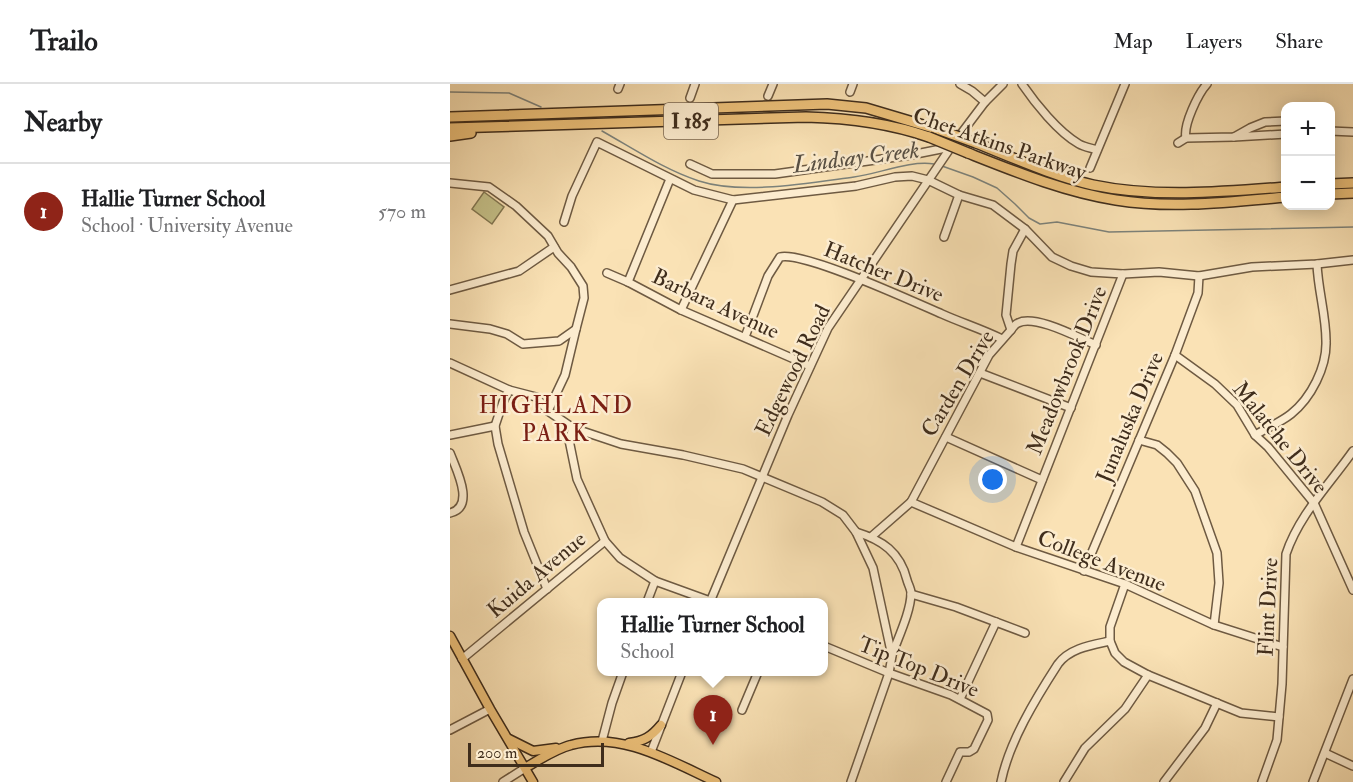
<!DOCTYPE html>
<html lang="en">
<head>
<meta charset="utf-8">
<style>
  :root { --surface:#fff; --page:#f6f6f6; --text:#202124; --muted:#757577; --line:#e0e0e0; --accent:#8f2418 }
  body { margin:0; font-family:"IM FELL Double Pica",serif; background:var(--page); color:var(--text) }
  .controls { position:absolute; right:18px; top:18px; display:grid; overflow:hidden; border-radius:12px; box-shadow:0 3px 15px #0003 }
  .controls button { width:54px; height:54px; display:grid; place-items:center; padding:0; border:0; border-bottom:2px solid var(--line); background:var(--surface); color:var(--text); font:30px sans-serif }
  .scale { position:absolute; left:18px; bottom:15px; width:136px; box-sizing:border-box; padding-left:6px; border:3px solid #3f2d1c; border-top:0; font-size:16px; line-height:21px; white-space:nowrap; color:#3f2d1c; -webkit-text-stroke:4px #fceccf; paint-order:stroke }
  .you { position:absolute; left:543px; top:396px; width:21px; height:21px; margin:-15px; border:4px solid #fff; border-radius:50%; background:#1a73e8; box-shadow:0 0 0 9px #1a73e833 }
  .badge { display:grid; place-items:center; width:39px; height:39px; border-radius:50%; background:var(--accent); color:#fff; font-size:20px; font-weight:700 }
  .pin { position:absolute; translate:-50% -50px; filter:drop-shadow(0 2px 3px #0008) }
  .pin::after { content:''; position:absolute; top:32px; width:21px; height:18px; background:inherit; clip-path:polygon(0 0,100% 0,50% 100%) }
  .popup { position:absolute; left:147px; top:514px; width:231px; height:78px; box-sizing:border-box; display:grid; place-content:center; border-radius:12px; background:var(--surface); filter:drop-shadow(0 2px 4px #0005); font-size:20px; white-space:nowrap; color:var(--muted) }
  .popup b { font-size:22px; color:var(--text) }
  .popup::after { content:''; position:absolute; left:50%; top:100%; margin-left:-12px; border:12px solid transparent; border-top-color:var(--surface) }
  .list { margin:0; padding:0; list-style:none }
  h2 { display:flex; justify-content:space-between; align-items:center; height:78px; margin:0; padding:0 24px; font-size:26px }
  h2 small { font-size:20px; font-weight:400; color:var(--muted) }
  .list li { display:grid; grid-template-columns:39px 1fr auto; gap:18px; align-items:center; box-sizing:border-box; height:96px; padding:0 24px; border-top:2px solid var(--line) }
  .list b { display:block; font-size:22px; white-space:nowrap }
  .list p { margin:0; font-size:20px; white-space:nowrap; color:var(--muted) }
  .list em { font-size:20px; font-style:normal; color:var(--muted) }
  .map { position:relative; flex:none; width:903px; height:698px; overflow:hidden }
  header { display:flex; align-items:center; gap:36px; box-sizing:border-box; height:84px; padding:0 30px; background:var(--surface); border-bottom:2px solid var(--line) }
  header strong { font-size:28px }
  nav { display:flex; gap:33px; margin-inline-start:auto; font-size:21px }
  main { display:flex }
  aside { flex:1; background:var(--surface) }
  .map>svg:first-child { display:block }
  .green { fill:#c5c189; stroke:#827752; stroke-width:1.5 }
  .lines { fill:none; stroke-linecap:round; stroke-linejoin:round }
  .stream { stroke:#7c827b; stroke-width:1.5 }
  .minor-casing { stroke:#6e5a42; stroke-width:10 }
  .major-casing { stroke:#3f2d1c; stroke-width:11 }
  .highway-casing { stroke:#3f2d1c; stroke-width:12 }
  .minor { stroke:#fceccf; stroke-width:7 }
  .major { stroke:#edc17a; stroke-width:8 }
  .highway { stroke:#edc17a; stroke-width:9 }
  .highway-bridge-casing { stroke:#3f2d1c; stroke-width:12; stroke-linecap:butt }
  .highway-bridge { stroke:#edc17a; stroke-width:9 }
  .labels { text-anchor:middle; stroke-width:5; stroke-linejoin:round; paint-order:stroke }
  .shield { fill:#fceccf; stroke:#786652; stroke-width:1.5 }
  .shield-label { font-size:21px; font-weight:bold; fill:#3f2d1c }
  .street-label { font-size:22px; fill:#3f2d1c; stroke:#fceccf }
  .water-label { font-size:24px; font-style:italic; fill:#585044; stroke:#fceccf }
  .neighbourhood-label { font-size:24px; letter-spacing:1.5px; fill:#7a1f14; stroke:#fceccf }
</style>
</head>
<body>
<header>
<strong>Trailo</strong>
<nav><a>Map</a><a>Layers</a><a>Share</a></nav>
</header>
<main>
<aside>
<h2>Nearby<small></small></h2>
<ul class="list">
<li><span class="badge">1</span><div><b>Hallie Turner School</b><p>School · University Avenue</p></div><em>570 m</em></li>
</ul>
</aside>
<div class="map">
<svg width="903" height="698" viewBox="0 0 903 698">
  <rect width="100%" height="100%" fill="#fae2b5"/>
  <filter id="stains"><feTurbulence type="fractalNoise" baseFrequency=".00333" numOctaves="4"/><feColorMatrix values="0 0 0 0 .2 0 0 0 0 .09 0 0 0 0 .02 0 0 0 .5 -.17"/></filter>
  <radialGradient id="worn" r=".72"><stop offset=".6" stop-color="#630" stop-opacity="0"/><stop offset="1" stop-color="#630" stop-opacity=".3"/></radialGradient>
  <polygon class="green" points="34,108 54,123 42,140 22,125"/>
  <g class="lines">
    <g class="stream">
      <polyline points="0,8 59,9 91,23"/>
      <path d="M152,47C184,65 215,86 249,97C292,111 359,99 404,93C428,90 460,76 484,80"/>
      <polyline points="492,82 523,93 547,104 565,120 579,134 590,140 607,138 659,148 903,143"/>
    </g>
    <defs>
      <g id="minor">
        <polyline points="510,0 522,7 535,18"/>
        <path d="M572,0C585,19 608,48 629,60C634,63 641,64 647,66"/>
        <polyline points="168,5 170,0"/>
        <polyline points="400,8 403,0"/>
        <polyline points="318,12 323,0"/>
        <polyline points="240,14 245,0"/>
        <polyline points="880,47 903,48"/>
        <polyline points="784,53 836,50"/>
        <path d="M736,54C733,41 748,10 757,0"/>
        <polyline points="728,59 736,54 784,53 800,44 815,38 836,37"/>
        <polyline points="240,80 262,90 325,90 461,71 501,63"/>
        <polyline points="640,84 675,0"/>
        <polyline points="0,99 39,103 66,122 98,152 108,169 121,183 133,202 134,214 126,245 109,257 73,260 57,250 40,245 0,240"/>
        <polyline points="114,138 122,112 147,58 244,106 283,116 406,102 445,93 462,92 478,96 509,111 543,121 575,145 602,173 621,182 641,188 673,190 709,188 749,192 802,183 867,180 903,176"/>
        <polyline points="494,153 509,111"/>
        <polyline points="157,189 178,198 231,226 360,282"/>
        <polyline points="178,198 220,95"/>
        <polyline points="0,206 69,187 104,163"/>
        <polyline points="231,226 283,116"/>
        <path d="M561,246C563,243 565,240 568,239C585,230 629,254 646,261"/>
        <path d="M295,253L318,192L330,173C354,167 464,218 492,230C512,239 532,245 552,255"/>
        <polyline points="725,271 765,300 787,321 805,351 818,363 864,419 903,506"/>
        <polyline points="0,279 59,306 86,313 98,327 123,344 171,360 233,371 293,385 372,418 393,431 406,448 423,484 442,572 439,589 401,698"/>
        <polyline points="530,289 621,324"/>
        <polyline points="59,306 53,318 45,342 48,360 74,448 97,505"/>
        <polyline points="98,327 115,291 126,245"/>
        <polyline points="123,344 119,356 127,395 155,457 170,474 205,497 263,518"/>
        <polyline points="0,351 45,342"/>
        <path d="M805,351C817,344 831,338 841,330C861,314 877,283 876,257C876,231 868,206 867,180"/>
        <polyline points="496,353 592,396"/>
        <polyline points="689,356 707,361 717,369 727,379 745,407 767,469 769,499 764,541"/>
        <path d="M0,369C6,385 26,423 0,429"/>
        <polyline points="461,418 566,463 675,500 764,541 833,563"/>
        <path d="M406,448C432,456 450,468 457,496C458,500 461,505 461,509C461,527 448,554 442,571"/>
        <polyline points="421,453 461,418 539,271 561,246 556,231 561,180 563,167 575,145"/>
        <polyline points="566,463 673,190"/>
        <polyline points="634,487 725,271 748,209 749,192"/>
        <polyline points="675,500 660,543 660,557 665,569 674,578 698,591 791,629 829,633"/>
        <polyline points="461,510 506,523 575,549"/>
        <polyline points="197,518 205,497"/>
        <polyline points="260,518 338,331 378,244 501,63 535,18 553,0"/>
        <polyline points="374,562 439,589 501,611 537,630 538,636 524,665 519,668 510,668 496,698"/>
        <polyline points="12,575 155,457"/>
        <polyline points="510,615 546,538"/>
        <polyline points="292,626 308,588"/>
        <polyline points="0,646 40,625"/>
        <polyline points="152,657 162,619 173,588"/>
        <polyline points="201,668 232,588"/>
        <polyline points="875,669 903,682"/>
        <polyline points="53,698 75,684"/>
        <path d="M551,698C559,658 586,614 608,580C620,564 642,561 660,557"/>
        <polyline points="614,698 635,664 675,625 698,591"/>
        <polyline points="714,698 755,644 767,619"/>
        <path d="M812,698L827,656L832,600L836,470C849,431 879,401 903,367"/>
        <polyline points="863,698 903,595"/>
      </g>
      <g id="major">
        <polyline points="0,552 40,625 83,698"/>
        <polyline points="59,655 83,667 106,664"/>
        <path d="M179,659C194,657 201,653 211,641"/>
        <path d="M75,684C89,676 105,665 121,661C172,647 220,677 266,698"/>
      </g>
      <g id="highway">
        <polyline points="0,33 377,20 416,24 490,46"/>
        <path d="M0,44L356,33C398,34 439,39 479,53"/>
        <polyline points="0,52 21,49"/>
        <path d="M526,59C564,74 603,92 643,101C705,114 773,108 836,103"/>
        <path d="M518,69C566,88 615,108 666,116C722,125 779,118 836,113"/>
        <polyline points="880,100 903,99"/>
        <polyline points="880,110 903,109"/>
      </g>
    </defs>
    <use href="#minor" class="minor-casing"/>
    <use href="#major" class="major-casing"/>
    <use href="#highway" class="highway-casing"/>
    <use href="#minor" class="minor"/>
    <use href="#major" class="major"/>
    <use href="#highway" class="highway"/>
    <defs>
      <g id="highway-bridge">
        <polyline points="490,46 526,59"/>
        <polyline points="479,53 518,69"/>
      </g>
    </defs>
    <use href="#highway-bridge" class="highway-bridge-casing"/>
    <use href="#highway-bridge" class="highway-bridge"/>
  </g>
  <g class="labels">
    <rect class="shield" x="214" y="19" width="54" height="36" rx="4.5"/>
    <g class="shield-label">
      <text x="241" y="44">I 185</text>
    </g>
    <g class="street-label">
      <text transform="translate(550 59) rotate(19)" y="8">Chet Atkins Parkway</text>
      <text transform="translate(434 187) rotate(22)" y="8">Hatcher Drive</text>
      <text transform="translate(266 219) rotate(25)" y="8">Barbara Avenue</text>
      <text transform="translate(342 286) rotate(-64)" y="8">Edgewood Road</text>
      <text transform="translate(616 286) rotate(-68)" y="8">Meadowbrook Drive</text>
      <text transform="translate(507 299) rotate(-59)" y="8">Carden Drive</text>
      <text transform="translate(679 333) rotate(-67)" y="8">Junaluska Drive</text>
      <text transform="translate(831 353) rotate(51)" y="8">Malatche Drive</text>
      <text transform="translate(652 476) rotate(21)" y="8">College Avenue</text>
      <text transform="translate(86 490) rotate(-40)" y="8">Kuida Avenue</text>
      <text transform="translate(817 523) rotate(-87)" y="8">Flint Drive</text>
      <text transform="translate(469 582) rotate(22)" y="8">Tip Top Drive</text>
    </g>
    <g class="water-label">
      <text transform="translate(406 73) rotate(-7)" y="8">Lindsay Creek</text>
    </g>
    <g class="neighbourhood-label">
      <text x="106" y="329">HIGHLAND<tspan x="106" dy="28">PARK</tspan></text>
    </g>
  </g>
  <rect width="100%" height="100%" filter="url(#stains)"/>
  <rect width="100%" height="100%" fill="url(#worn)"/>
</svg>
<div class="controls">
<button>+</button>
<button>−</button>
</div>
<div class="scale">200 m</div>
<div class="you"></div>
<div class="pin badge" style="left:263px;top:661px">1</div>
<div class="popup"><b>Hallie Turner School</b>School</div>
</div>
</main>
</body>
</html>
